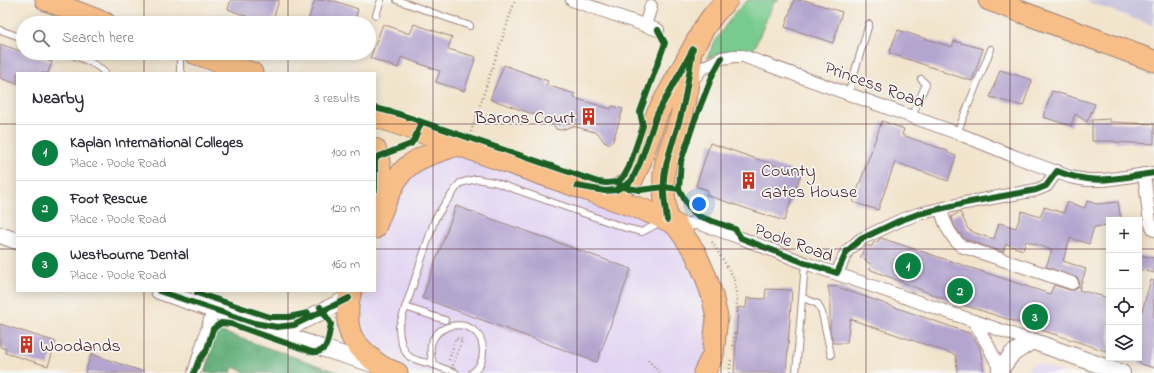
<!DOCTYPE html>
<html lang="en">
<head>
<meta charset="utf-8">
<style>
  :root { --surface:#fff; --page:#f2f2f3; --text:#2b2b33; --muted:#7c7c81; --line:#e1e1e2; --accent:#0b8043 }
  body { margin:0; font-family:"Indie Flower",sans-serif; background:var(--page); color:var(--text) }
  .controls { position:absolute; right:12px; bottom:12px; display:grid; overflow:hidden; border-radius:0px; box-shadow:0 2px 10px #0003 }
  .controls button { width:36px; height:36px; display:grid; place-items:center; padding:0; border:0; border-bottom:1px solid var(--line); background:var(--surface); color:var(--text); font:20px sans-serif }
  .you { position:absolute; left:699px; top:204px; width:14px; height:14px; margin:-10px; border:3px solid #fff; border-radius:50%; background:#1a73e8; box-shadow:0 0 0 6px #1a73e833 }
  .badge { display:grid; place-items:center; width:26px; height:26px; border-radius:50%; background:var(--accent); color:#fff; font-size:13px; font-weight:700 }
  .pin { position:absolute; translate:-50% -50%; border:2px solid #fff; box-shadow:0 1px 4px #0006 }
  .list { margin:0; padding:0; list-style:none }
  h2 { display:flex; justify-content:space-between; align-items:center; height:52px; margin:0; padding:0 16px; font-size:17px }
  h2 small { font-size:13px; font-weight:400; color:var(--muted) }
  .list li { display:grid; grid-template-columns:26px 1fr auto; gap:12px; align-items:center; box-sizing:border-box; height:56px; padding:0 16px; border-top:1px solid var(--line) }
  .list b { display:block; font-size:15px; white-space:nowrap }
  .list p { margin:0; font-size:13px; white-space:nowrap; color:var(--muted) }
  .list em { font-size:13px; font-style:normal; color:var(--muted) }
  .icon { flex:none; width:22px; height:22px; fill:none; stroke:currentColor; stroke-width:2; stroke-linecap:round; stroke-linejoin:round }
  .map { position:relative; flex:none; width:1154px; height:373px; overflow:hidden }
  .search { position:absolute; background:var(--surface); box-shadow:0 2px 10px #0003; left:16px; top:16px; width:360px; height:44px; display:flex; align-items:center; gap:10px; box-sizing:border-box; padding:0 14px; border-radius:22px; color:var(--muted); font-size:15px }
  .panel { position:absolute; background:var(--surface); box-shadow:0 2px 10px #0003; left:16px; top:72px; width:360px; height:220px; border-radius:0px }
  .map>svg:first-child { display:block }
  .built { fill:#e2d4f3 }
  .industrial { fill:#c5c0da }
  .green { fill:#78cb8e; stroke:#61755c }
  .forest { fill:#62af79; stroke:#566752 }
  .building { fill:#b4a5cf }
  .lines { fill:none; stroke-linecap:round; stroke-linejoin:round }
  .service-casing { stroke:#9e827c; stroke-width:8 }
  .minor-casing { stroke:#9e827c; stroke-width:14 }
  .tertiary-casing { stroke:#9e827c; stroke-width:18 }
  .trunk-casing { stroke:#9e827c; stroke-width:23 }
  .path { stroke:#9e827c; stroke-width:2.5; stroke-dasharray:1 3; stroke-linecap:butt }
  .service { stroke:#fff; stroke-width:6 }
  .minor { stroke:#fff; stroke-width:12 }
  .tertiary { stroke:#fff; stroke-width:16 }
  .trunk { stroke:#f7be87; stroke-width:21 }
  .path-bridge { stroke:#9e827c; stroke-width:2.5; stroke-dasharray:1 3; stroke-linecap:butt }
  .cycleway-casing { stroke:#f6f6f2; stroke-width:8 }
  .cycleway { stroke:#1b5e20; stroke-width:6 }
  .grid { fill:none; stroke:#4a1f2b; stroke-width:1; stroke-opacity:0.55 }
  .labels { text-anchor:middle; stroke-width:3.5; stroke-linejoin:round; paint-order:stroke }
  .street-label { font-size:18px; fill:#4a1f2b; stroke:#f6f6f2 }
  .poi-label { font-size:18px; fill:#4a1f2b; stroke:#f6f6f2; text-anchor:start }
</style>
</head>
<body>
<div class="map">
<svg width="1154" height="373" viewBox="0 0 1154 373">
  <rect width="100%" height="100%" fill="#f6f6f2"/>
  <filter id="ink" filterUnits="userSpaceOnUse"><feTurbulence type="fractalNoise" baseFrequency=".025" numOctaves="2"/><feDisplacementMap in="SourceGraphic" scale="8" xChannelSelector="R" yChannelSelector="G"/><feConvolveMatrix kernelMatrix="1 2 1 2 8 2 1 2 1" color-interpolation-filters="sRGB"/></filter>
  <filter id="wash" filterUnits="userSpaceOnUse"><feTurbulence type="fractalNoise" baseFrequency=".012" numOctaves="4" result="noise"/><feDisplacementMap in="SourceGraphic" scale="16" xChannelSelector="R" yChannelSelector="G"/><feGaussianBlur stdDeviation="0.9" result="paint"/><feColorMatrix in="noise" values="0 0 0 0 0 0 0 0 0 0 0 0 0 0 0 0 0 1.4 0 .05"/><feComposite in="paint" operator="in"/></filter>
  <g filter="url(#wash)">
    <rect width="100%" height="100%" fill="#f2e4cc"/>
    <g class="built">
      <polygon points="457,145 667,220 712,295 704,373 397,373 362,349 351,291 375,291 375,228 397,178"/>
      <polygon points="1036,363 1065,373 1026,373 1030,366"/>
    </g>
    <polygon class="industrial" points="1083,0 1154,0 1154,26"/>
    <path class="green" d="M748,0H779L774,2L753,51L749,53H722L707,58C716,37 731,16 748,0Z"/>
    <polygon class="forest" points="217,330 222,332 340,373 247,373 233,367 231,373 205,373"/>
    <g id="blocks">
      <g class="building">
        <polygon points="231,0 279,0 272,23 263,23 228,9"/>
        <polygon points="315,0 335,1 358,9 354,23 307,23"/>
        <polygon points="794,0 804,0 842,12 833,43 785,27"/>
        <polygon points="383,24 410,34 414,24 452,37 448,49 476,57 464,91 436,82 440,71 401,57 398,68 370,58"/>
        <polygon points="898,30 952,47 954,41 983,49 972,81 943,72 943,71 889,53"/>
        <polygon points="0,44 23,52 23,53 52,62 48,73 17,73 17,84 0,78"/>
        <polygon points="504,65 548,81 546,85 575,94 574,98 611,109 612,106 623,109 613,141 609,144 604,142 598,133 573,126 561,130 556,129 550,120 490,99"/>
        <polygon points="1000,70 1032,80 1023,106 990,97"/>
        <polygon points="1052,91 1095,104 1087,122 1075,114 1071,126 1043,117"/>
        <polygon points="1110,119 1110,122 1154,124 1154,144 1115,142 1115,141 1092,141 1092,120"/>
        <polygon points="882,121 904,129 902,135 948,151 948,153 956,156 948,181 895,162 878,210 853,202"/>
        <polygon points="710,143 801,174 784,221 706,195 708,190 696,186"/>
        <polygon points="1087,201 1097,204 1118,202 1121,220 1109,220 1109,225 1094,227 1089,244 1070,238 1063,261 1086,269 1079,290 1109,298 1109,352 942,298 869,269 871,264 865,261 866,259 860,258 865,246 872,246 874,242 878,242 879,239 881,238 1050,294 1054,285 1070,290 1074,290 1077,288 1079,285 1079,281 1077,278 1046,267 1052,250 1026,241 1023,250 1006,244 1003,252 965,239 957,230 951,217 960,212 968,229 975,233 994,239 999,223 1016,228 1022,211 1040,217 1044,207 1064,213 1067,202 1085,208"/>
        <polygon points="456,206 631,269 597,362 422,298"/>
        <polygon points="1139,255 1154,258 1154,273 1139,269"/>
        <polygon points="1151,280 1154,281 1154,368 1139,363 1139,310 1142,311"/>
        <polygon points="828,286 837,287 969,333 974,338 980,348 984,373 957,373 956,355 850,319 847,343 833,343 830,331 830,296"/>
        <polygon points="766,289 792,290 786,373 734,373 738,307 746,308 747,298 765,299"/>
        <polygon points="0,324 56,342 48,366 5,353 6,349 0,347"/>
        <polygon points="91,354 141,371 141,373 85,373"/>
      </g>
    </g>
  </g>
  <g filter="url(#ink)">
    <use href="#blocks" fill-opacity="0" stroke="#9e827c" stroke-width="1"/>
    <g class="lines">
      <defs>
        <g id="service">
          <polyline points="397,0 470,26"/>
          <polyline points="376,15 381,0"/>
          <polyline points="0,30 23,38"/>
          <path d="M66,53C80,58 95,62 105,73"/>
          <polyline points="180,53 180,72 182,73"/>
          <polyline points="848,94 869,24"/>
          <polyline points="912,116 926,84 921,79"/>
          <polyline points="957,133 991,49"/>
          <polyline points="803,298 818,304 822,313 831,355"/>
          <polyline points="405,307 445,320"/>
          <path d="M434,365C429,363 413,360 410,357C402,351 399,336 399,327L435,219L444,205L460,183L476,179L494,182L626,228L642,232L661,222"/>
          <path d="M456,373L434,365C415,320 484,310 483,352C483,361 479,368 472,373"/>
          <polyline points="796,373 805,263"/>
        </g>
        <g id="minor">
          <polyline points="572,0 658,30"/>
          <polyline points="645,26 651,6"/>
          <polyline points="691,82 701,69 722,58 734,56 743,56 957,133 1016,157 1070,177 1087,180 1104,180 1154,173"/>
          <polyline points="1144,174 1150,223 1154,230"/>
          <path d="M941,209C944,223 950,236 961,246L1072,283"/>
          <polyline points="676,225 698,223 741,238 805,263 1032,341"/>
          <polyline points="837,273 847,251 861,239 899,221 918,214 965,203 1036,190 1046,186 1057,171"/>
          <polyline points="974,321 989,347 1000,370"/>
          <polyline points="194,373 213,310"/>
        </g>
        <g id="tertiary">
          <polyline points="0,235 17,241"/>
          <polyline points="159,291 325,349 376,365"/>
          <polyline points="272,326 277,327 294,325 349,298"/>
          <polyline points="1000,373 1000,370 1012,354 1032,341 1122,373"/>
        </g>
        <g id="trunk">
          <polyline points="46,0 105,23"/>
          <polyline points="989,0 1154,61"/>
          <polyline points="194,53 252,73"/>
          <polyline points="375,116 644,210 667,220 676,225 695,252 706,277 712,295 717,317 713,355 704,373"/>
          <path d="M375,149C383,166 381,189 379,208"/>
          <polyline points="595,189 605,191 616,190 629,183 632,180 640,163 657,114 704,28 714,14 727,0"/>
          <path d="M667,220C665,204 663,189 664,173C666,154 676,135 681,116C686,98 689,80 691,61"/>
          <path d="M375,228C381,212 393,179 406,168C420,156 440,151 457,145"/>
          <path d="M351,291C347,302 346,326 352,337C355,344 376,364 383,367C387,370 393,371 397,373"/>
        </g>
      </defs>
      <use href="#service" class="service-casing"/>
      <use href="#minor" class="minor-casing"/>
      <use href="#tertiary" class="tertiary-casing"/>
      <use href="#trunk" class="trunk-casing"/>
      <g class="path">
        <polyline points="471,132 515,0"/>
        <polyline points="712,242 734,278 737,300 736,314"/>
        <polyline points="733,346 735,331"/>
        <polyline points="449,360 456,338 462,340"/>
        <polyline points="648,360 660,373"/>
        <polyline points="729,373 731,359"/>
      </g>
      <use href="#service" class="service"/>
      <use href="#minor" class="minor"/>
      <use href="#tertiary" class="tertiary"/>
      <use href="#trunk" class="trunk"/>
      <polyline class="path-bridge" points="450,373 462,340"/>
      <defs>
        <g id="cycleway">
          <polyline points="375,108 399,114 598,182 606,183 618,182"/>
          <path d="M618,182L622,187L640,190L664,187L679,189L689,208L698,216L735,229L741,238L805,263L837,273L847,251L861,239L899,221L918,214L965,203L1036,190L1046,186L1057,171C1093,186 1118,178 1154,173"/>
          <polyline points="618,182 624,176 629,167 643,126 640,112 665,43 658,30"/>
          <polyline points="577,186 605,191 616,190 629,183 632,180 640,163 657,114 693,49"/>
          <polyline points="679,189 681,161 694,122 713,74 722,58"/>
          <polyline points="375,190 375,161 377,157 411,144 414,140 421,123"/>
          <path d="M667,220C665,204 662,187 665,171C668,152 676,134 681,115C686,95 689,75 692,55"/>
          <polyline points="159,291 254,323 277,327 294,325 349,298"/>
          <polyline points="197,293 270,317 289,317 308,313"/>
          <path d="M194,373L198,362L207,349L213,329L221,323L231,324L312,352C329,354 328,337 331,324L320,307"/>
        </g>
      </defs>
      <use href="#cycleway" class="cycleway-casing"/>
      <use href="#cycleway" class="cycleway"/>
    </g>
  </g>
  <path class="grid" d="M144,0V23M288,0V23M433,0V373M577,0V373M721,0V373M866,0V373M1010,0V373M144,53V73M288,53V73M0,124H17M375,124H1154M0,249H17M375,249H1109M1139,249H1154M144,291V373M288,291V373"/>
  <defs>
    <symbol id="building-bare" viewBox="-9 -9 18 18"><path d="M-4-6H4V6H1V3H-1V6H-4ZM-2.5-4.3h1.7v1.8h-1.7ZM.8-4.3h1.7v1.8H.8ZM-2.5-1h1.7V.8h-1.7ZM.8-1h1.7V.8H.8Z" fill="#c8321e" stroke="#f6f6f2" stroke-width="2.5" paint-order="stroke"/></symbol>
  </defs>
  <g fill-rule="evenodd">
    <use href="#building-bare" x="576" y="104" width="25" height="25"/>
    <use href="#building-bare" x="736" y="168" width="25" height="25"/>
    <use href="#building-bare" x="14" y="332" width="25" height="25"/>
  </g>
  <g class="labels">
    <g class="street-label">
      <text transform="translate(875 84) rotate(20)" y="6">Princess Road</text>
      <text transform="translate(794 242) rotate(20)" y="6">Poole Road</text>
    </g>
    <g class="poi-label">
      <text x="575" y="123" text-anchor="end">Barons Court</text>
      <text x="761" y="176">County<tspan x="761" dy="21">Gates House</tspan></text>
      <text x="40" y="351">Woodands</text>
    </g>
  </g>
</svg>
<div class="controls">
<button>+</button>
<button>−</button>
<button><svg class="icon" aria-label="locate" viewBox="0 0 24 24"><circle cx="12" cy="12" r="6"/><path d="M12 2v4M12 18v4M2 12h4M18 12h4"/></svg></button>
<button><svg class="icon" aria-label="layers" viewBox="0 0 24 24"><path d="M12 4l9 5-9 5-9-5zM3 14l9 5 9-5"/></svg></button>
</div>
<div class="you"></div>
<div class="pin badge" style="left:908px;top:266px">1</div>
<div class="pin badge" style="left:960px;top:291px">2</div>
<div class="pin badge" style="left:1035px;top:317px">3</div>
<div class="search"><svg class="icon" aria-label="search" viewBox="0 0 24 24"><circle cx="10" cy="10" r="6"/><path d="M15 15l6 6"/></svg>Search here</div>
<section class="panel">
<h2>Nearby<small>3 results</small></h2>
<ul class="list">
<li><span class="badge">1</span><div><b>Kaplan International Colleges</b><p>Place · Poole Road</p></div><em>100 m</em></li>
<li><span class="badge">2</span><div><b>Foot Rescue</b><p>Place · Poole Road</p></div><em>120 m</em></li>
<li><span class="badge">3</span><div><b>Westbourne Dental</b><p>Place · Poole Road</p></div><em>160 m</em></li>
</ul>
</section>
</div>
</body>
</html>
